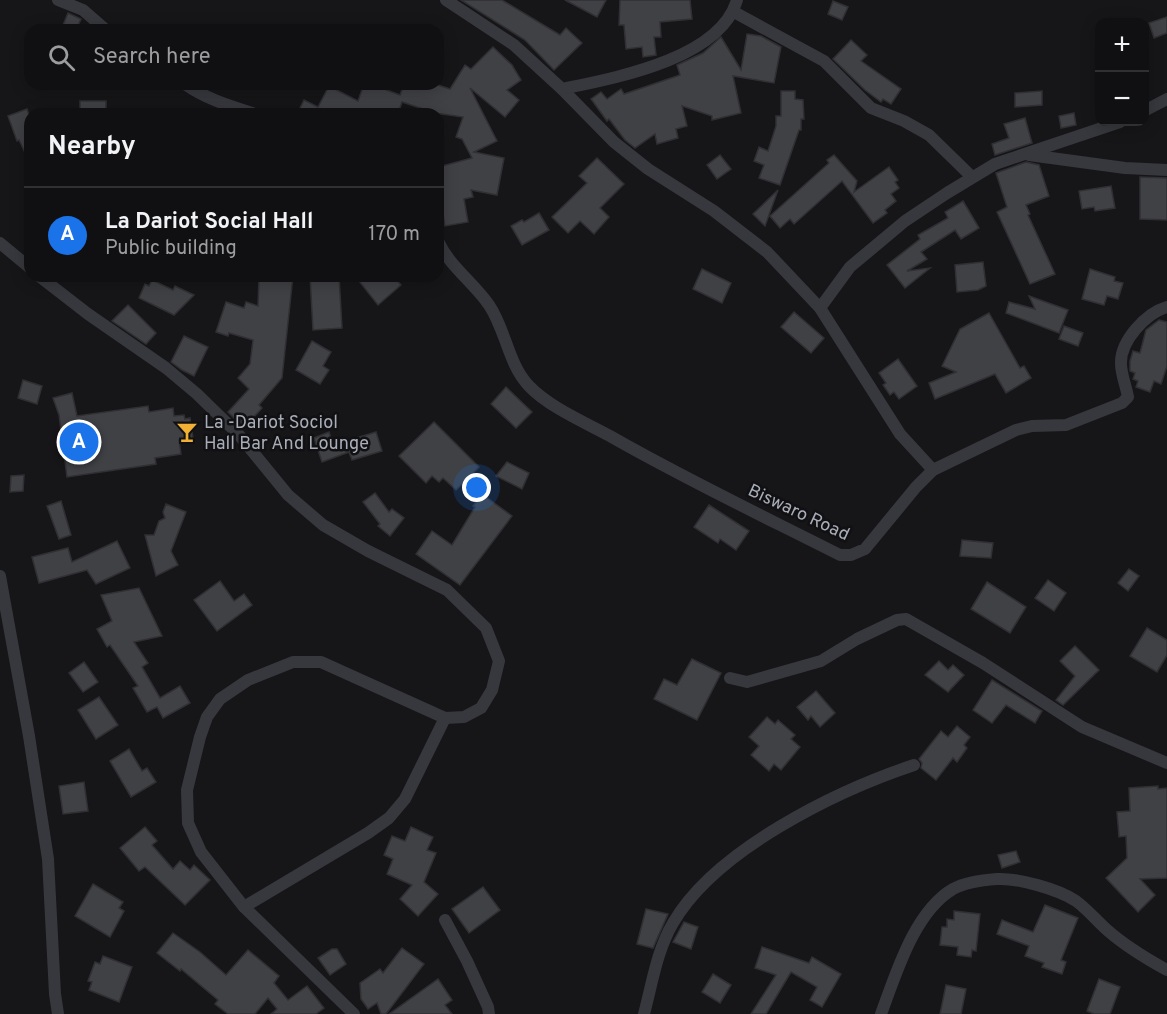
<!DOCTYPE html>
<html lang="en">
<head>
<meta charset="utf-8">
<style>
  :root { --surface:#101012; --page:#1e1e20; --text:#f1f3f6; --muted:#9c9d9f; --line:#303032; --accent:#1a73e8 }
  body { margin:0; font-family:Overpass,sans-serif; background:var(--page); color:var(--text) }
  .controls { position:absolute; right:18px; top:18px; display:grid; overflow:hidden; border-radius:12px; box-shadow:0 3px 15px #0003 }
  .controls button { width:54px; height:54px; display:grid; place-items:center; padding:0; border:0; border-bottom:2px solid var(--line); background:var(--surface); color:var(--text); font:30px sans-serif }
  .you { position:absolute; left:477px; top:488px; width:21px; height:21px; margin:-15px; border:4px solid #fff; border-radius:50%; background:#1a73e8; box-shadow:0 0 0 9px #1a73e833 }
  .badge { display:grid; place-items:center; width:39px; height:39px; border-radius:50%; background:var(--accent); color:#fff; font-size:20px; font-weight:700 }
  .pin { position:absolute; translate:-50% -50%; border:3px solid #fff; box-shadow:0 2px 6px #0006 }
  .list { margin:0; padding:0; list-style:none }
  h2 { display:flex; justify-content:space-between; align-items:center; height:78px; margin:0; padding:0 24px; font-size:26px }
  h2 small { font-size:20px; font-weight:400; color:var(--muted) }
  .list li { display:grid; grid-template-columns:39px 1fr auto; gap:18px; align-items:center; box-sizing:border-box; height:96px; padding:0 24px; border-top:2px solid var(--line) }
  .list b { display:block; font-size:22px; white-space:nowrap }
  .list p { margin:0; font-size:20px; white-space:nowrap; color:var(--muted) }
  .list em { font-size:20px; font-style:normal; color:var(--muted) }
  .icon { flex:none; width:33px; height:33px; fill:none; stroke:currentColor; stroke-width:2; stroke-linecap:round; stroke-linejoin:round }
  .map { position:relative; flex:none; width:1167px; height:1014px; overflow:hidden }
  .search { position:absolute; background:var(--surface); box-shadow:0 3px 15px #0003; left:24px; top:24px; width:420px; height:66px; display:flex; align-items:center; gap:15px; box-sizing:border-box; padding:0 21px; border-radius:18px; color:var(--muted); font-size:22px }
  .panel { position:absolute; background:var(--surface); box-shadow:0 3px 15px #0003; left:24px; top:108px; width:420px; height:174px; border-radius:18px }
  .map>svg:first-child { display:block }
  .building { fill:#404145; stroke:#303034; stroke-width:1.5 }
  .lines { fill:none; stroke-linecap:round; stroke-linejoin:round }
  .minor { stroke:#37383d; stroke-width:12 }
  .labels { text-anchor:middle; stroke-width:5; stroke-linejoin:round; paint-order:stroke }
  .poi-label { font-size:18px; fill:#a8adb8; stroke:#111113; text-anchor:start }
  .street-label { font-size:18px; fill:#a8adb8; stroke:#111113 }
</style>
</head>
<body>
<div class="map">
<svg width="1167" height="1014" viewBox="0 0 1167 1014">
  <rect width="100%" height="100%" fill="#161618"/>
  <g class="building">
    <polygon points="461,0 502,0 560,35 566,28 582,43 554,70 525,40"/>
    <polygon points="565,0 606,0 597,17"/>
    <polygon points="620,0 690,0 692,19 660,22 661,37 654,37 656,55 643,57 642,47 626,49 624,25 619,25"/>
    <polygon points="833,1 848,7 842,20 828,14"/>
    <polygon points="68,13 81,19 76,30 61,30"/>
    <polygon points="1167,17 1167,33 1154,38 1149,23"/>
    <polygon points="747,34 761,36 781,47 774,83 733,76 741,113 712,120 712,116 682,106 687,126 676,129 678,138 657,144 655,134 635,148 625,140 609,119 607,121 591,99 601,92 607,99 621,89 624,94 680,75 677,65 703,53 721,37 741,70"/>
    <polygon points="851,40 867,55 861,61 901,89 891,104 883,99 881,102 865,90 833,59"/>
    <polygon points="493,47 512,65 521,80 507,90 519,100 505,117 470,88 497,141 474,152 504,158 497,195 471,190 473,197 464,199 468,222 445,226 438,185 438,167 472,158 462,139 456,137 463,117 435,113 402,102 398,114 297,114 304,100 318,107 329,86 358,101 364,84 371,84 400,95 404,84 435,84 450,89 465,65 471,69"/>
    <polygon points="781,91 795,91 795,99 803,100 804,119 801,119 801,130 799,130 780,185 759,178 764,165 754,161 759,147 768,151 776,126 776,116 781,116"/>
    <polygon points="1042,91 1042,105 1015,107 1015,93"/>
    <rect x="80" y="101" width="26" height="13"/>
    <polygon points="27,109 30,118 30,163 19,140 17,141 8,116"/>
    <polygon points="1074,113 1076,125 1061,128 1059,116"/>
    <polygon points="1025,118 1032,143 995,155 992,144 1009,138 1004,124"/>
    <polygon points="720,155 731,169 717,179 707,165"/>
    <polygon points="834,155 857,181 854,192 889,167 898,180 895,182 899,188 891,194 896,201 885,210 887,213 873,223 842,181 794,224 790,219 780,228 770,216 829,163 827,160"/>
    <polygon points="597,158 624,184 600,208 609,217 594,234 580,221 568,233 552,217 587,183 579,176"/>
    <polygon points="1026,162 1039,165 1049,196 1026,205 1030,214 1028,215 1055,274 1030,284 997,212 1007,207 996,173"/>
    <polygon points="1140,177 1167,178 1167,220 1140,219"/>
    <polygon points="1111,186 1115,208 1095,211 1094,207 1082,209 1079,191"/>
    <polygon points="778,190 765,226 753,214"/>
    <polygon points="963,201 979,228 961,239 955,230 921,252 927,259 907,271 930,268 905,288 887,265 920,239 918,235 948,218 945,212"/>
    <polygon points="539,213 549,230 522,245 511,226 522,220 524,222"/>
    <polygon points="983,262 986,286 978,290 957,292 955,265"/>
    <polygon points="702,269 731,283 722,303 693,289"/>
    <polygon points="1090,269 1115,277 1114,281 1123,283 1118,299 1107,296 1104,305 1082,299"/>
    <polygon points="259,276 293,276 282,378 259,405 262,408 244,428 228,412 249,389 238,378 250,364 253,340 229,333 228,336 216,332 226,302 244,308 246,302 258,306"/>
    <polygon points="310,276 339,276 342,328 313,330"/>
    <polygon points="355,276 393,276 401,285 378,305"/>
    <polygon points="152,280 173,290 175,286 194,295 174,315 139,298 145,284 149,286"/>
    <polygon points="1029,296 1068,310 1059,333 1006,313 1009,302 1035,309"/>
    <polygon points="128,305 156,333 146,344 112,321"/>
    <polygon points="794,312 824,338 811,353 781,327"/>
    <polygon points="989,313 1020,368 1024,366 1031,378 1006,393 995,374 935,399 929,383 956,372 942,366 960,329"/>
    <polygon points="1159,320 1167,322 1167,366 1161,384 1154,381 1150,392 1136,387 1138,381 1133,379 1135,373 1130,371 1130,361 1133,351 1140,353 1146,330"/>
    <polygon points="1064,326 1083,333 1078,346 1059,339"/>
    <polygon points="184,336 208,347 194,376 182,370 171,362"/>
    <polygon points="312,341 331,352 323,366 329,370 320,384 296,370"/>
    <polygon points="898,359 917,386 899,399 894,392 890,395 883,385 886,383 879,373"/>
    <polygon points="23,380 42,386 37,404 18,398"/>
    <polygon points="506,387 532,412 516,428 491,404"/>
    <polygon points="72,393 77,416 148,406 149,412 173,408 174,416 184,415 185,419 190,418 193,438 179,440 181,454 155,458 156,464 67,477 59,415 53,398"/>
    <polygon points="434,422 479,467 456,490 443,478 439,482 432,476 426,483 399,456"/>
    <polygon points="329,432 333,445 376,432 382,451 352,460 349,452 322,462 314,438"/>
    <polygon points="507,462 529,473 522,489 496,476"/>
    <polygon points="24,475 23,491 10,492 11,476"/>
    <polygon points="375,493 389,512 392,509 404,518 390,536 378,526 380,524 363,502"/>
    <polygon points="482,494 512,516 460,585 416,554 432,531 452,545 475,507 473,506"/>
    <polygon points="61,501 71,535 59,539 47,506"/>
    <polygon points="166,504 186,512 171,551 178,565 156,576 145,535 154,535 159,521 165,518 163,512"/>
    <polygon points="709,505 749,531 736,550 720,539 718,543 694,527"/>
    <polygon points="962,540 993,543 991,558 960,556"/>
    <polygon points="117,541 130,568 96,584 87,570 39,583 32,557 68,548 72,562"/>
    <polygon points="1129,569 1139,576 1128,591 1118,583"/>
    <polygon points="1048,580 1066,593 1054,611 1035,598"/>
    <polygon points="220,581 234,601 244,594 252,605 217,631 194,600"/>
    <polygon points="987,582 1026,607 1010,633 971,609"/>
    <polygon points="139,588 162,636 134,642 148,663 142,667 160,698 180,686 190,703 163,718 157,707 147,712 133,688 138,686 110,645 107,647 97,629 112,621 101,595"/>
    <polygon points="1147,628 1167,640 1167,655 1157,672 1130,656"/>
    <polygon points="1075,646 1099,670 1063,705 1056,700 1075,676 1060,661"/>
    <polygon points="692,659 721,673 697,720 654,699 664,679 677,685"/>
    <polygon points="939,661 948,670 953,665 964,675 948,692 925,675"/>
    <polygon points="84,662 98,682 83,692 69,673"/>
    <polygon points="992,680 1042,711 1035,723 1006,705 992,723 973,710"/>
    <polygon points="816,691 835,713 820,727 811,716 808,720 797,707"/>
    <polygon points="99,697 118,725 96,739 78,710"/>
    <polygon points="767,717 775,724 778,720 795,735 791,739 800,747 781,770 774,764 769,771 751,755 759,746 749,737"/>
    <polygon points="957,726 970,737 964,745 967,748 957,762 953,758 936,780 921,768 922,763 919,759 941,731 948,737"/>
    <polygon points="129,749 142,771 147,768 156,782 131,797 110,761"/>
    <polygon points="84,782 88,811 63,814 59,786"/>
    <polygon points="1158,786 1158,789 1167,788 1167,878 1140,879 1155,895 1138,912 1106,878 1127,858 1126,836 1119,837 1117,812 1130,811 1129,788"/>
    <polygon points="145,827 157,841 152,845 173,869 180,861 190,870 194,865 210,880 185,905 145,867 139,871 120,848"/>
    <polygon points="411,827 433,837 427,850 436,853 424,882 438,894 418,916 400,899 412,885 387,874 393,859 384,855 392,836 405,841"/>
    <polygon points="1016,851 1020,862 1002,868 998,855"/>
    <polygon points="93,884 123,902 119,908 124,911 110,937 75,916"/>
    <polygon points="483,887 500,910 469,933 452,909"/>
    <polygon points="1045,905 1078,918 1061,960 1066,962 1062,974 1042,967 1044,963 1025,956 1029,946 997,934 1002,920 1033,932"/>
    <polygon points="646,909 668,914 653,948 637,944"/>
    <polygon points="954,911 980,914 976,951 972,950 971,957 957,955 958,947 940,945 942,927 947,927 947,919 954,920"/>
    <polygon points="684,922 698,927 691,949 673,942"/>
    <polygon points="173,933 200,952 226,975 248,950 279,976 274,983 288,1000 307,986 324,1008 316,1014 271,1014 277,1009 268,998 255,1014 228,1014 215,1004 218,1000 181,969 180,971 157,953"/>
    <polygon points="762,947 809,963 812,957 841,974 822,1007 810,1000 817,987 791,972 766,1014 751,1014 776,975 755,968"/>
    <polygon points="402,948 424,964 386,1014 381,1014 377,1003 368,1009 361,999 360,983 380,969 383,973"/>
    <polygon points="332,949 337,949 346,964 330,975 318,958"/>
    <polygon points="103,956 132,967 119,1002 89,990 92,982 88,981 95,962 100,964"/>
    <polygon points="713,974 731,985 720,1003 702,992"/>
    <polygon points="438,979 452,1000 445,1005 452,1014 389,1014"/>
    <polygon points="1099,979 1120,987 1110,1014 1094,1014 1087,1011"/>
    <polygon points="946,985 966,989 961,1014 940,1014"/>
  </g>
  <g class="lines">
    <g class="minor">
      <polyline points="58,0 83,10 106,30"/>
      <polyline points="446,0 514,45 562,89 614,142 648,169 714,211 767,252 820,308 900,434 933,470"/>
      <polyline points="734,12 824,61 871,108 904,121 929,135 972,177"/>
      <path d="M185,84C206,99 230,106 255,114"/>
      <path d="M562,89C615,78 720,59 737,0"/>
      <polyline points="1144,111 1167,99"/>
      <polyline points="1029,155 1125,168 1167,170"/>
      <path d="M438,241C450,267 473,282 489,305C506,330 508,364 529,386C549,407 584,422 610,436C685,479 763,516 840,555H851L865,549L916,487L933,470L1016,430L1032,426L1066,425L1122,403L1128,397C1126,386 1121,374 1121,364C1120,341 1146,313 1167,307"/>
      <polyline points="0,243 30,268"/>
      <polyline points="39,276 88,314 166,368 197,394 239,435 288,495 323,525 368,551 447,590 486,628 499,661 492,690 481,708 464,717 445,718 321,662 293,662 248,680 220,699 207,717 200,737 187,790 188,823 201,852 244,907 354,1014"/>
      <polyline points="820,308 850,267 905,221 947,193 995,164 1120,122"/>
      <polyline points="0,576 29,736 48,859 55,994 58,1014"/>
      <polyline points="730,678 747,682 821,661 857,639 897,620 906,619 983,663 1082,727 1167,763"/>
      <polyline points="244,907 368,833 389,818 405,799 445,718"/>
      <polyline points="445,920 467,961 488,1007 489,1014"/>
      <path d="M644,1014C652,984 657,950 673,923C715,850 836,791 914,765"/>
      <path d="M881,1014C896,974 914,912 953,889C966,882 983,880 997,879C1018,878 1058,889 1076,901C1087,909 1096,920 1106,929C1125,946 1145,958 1167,970"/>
    </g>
  </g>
  <defs>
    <symbol id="bar-bare" viewBox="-9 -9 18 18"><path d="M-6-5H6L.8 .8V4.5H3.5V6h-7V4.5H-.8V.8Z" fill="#f2b134" stroke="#111113" stroke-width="2.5" paint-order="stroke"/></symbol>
  </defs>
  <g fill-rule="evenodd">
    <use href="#bar-bare" x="172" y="417" width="30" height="30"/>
  </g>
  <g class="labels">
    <g class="poi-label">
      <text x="204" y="428">La -Dariot Sociol<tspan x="204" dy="21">Hall Bar And Lounge</tspan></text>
    </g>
    <g class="street-label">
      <text transform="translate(799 512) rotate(25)" y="6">Biswaro Road</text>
    </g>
  </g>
</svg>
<div class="controls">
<button>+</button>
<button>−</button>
</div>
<div class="you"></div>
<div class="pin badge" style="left:79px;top:442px">A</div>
<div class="search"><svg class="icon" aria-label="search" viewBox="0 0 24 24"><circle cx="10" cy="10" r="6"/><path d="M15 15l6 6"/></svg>Search here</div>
<section class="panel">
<h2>Nearby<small></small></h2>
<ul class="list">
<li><span class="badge">A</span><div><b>La Dariot Social Hall</b><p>Public building</p></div><em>170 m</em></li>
</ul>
</section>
</div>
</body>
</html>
